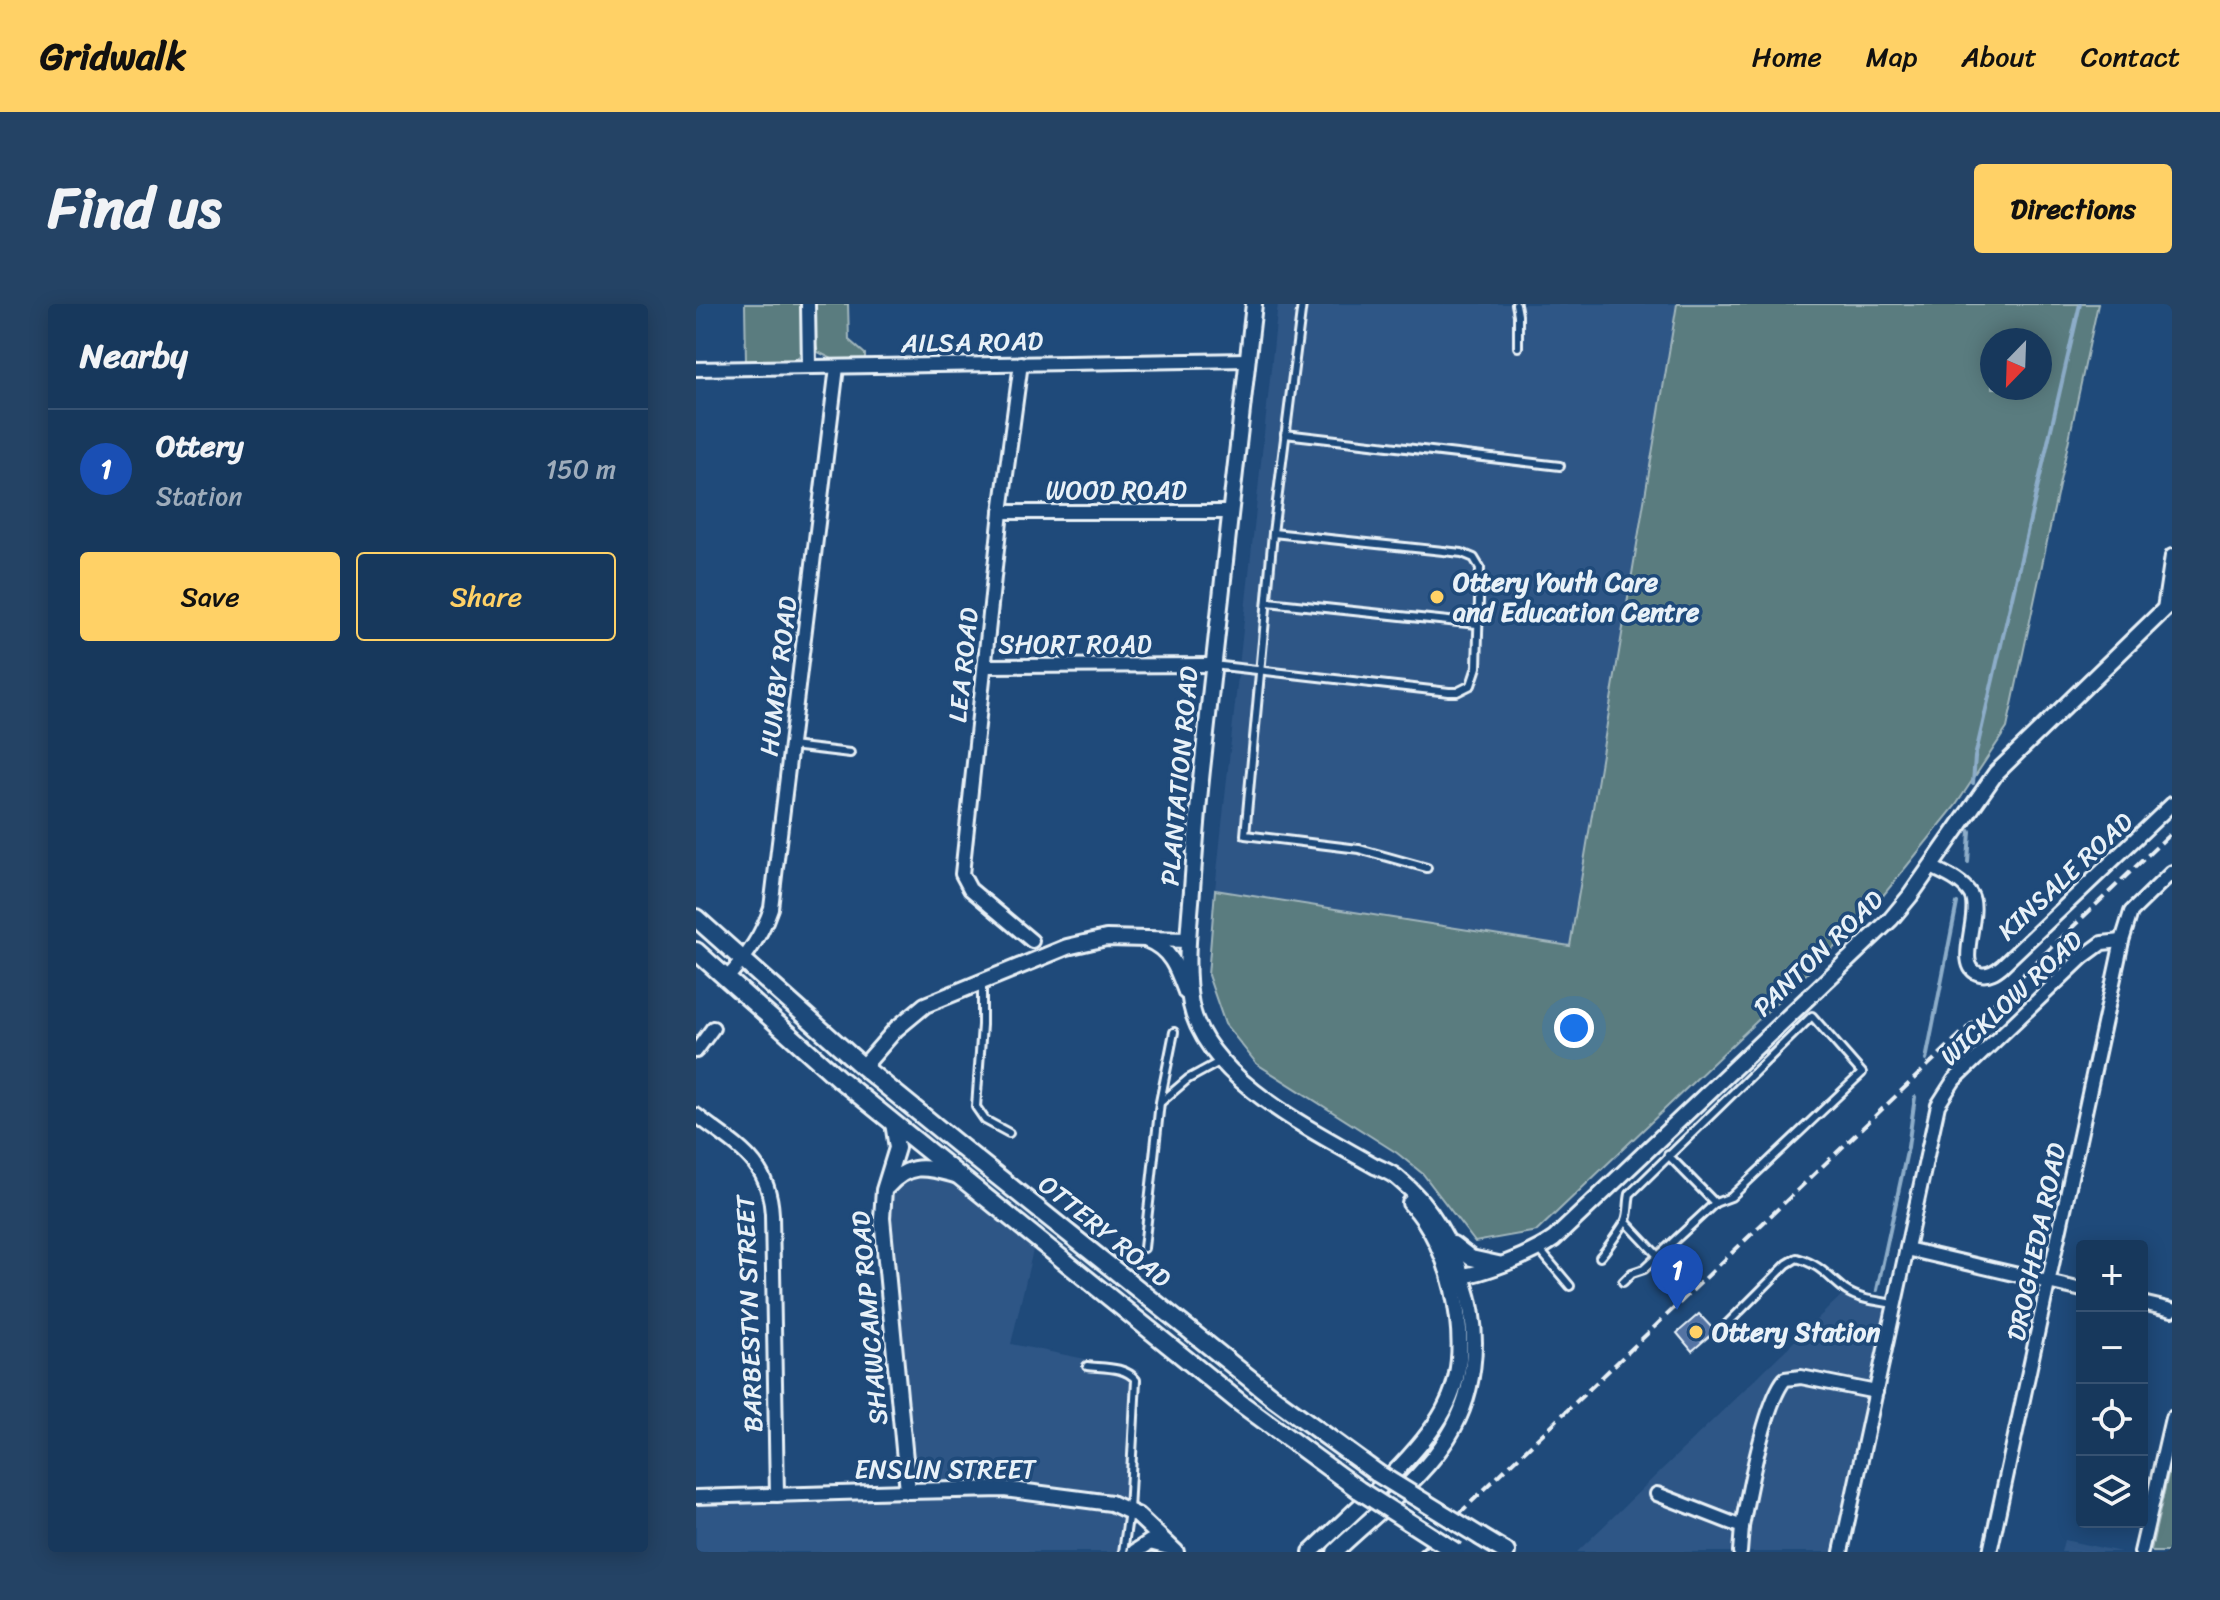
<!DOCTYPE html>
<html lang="en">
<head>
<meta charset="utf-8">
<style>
  :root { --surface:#17385c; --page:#244365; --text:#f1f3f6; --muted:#9eacbb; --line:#365272; --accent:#ffd166 }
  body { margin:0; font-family:Sriracha,sans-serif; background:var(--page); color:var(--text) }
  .controls { position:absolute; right:24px; bottom:24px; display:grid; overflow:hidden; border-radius:8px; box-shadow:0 4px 20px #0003 }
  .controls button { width:72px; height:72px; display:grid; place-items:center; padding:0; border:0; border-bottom:2px solid var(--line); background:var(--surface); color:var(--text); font:40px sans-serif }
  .compass { position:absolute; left:1284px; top:24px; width:72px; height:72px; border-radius:50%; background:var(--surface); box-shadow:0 4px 20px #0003; rotate:203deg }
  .you { position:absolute; left:878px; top:724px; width:28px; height:28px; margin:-20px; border:6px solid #fff; border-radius:50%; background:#1a73e8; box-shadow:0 0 0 12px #1a73e833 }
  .badge { display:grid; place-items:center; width:52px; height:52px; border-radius:50%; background:var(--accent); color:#fff; font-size:26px; font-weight:700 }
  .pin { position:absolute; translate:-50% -66px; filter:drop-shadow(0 2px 4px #0008) }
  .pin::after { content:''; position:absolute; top:42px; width:28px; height:24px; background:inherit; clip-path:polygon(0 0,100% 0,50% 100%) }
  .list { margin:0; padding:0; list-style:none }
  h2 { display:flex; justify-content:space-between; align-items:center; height:104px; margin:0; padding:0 32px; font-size:34px }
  h2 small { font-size:26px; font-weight:400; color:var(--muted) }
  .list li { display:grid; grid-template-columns:52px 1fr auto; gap:24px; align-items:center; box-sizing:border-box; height:120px; padding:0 32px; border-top:2px solid var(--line) }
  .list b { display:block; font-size:30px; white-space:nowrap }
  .list p { margin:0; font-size:26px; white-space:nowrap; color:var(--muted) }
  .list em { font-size:26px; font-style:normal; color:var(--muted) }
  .actions { display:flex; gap:16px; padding:24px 32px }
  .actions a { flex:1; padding:18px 0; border:2px solid var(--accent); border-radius:8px; text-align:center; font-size:28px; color:var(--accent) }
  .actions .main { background:var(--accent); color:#111 }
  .icon { flex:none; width:44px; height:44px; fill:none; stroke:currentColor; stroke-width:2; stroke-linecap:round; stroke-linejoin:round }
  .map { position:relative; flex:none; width:1476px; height:1248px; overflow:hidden; border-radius:8px }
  header { display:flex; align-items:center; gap:48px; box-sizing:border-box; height:112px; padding:0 40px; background:var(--accent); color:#111 }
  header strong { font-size:38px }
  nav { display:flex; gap:44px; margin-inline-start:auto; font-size:28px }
  .intro { display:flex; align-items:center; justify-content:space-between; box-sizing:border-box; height:192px; padding:0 48px }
  h1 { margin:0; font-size:56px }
  .button { padding:20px 36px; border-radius:8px; background:var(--accent); color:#111; font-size:28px; font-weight:700 }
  main { display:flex; gap:48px; padding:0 48px }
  aside { flex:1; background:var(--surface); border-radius:8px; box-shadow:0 4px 20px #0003 }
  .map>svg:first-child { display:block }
  .built { fill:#2e5686 }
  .green { fill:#5a7b7f; stroke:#a1b6bc; stroke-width:2; fill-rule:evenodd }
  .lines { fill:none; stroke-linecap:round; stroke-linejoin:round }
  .stream { stroke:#8dadc9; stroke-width:4 }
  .building { fill:#5273a3; stroke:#e8f1f8; stroke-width:2 }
  .service-casing { stroke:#e8f1f8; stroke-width:12 }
  .minor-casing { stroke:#e8f1f8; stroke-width:18 }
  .tertiary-casing { stroke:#e8f1f8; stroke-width:20 }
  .secondary-casing { stroke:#e8f1f8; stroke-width:22 }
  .service { stroke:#1f4a7a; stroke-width:6 }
  .minor { stroke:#1f4a7a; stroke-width:12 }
  .tertiary { stroke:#1f4a7a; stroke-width:14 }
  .secondary { stroke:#1f4a7a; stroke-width:16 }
  .rail { stroke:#e8f1f8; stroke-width:4; stroke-dasharray:12 6; stroke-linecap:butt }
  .secondary-bridge-casing { stroke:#e8f1f8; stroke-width:22; stroke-linecap:butt }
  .secondary-bridge { stroke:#1f4a7a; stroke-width:16 }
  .poi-dot { fill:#ffd166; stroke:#1f4a7a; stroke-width:3 }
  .labels { text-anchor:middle; stroke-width:7; stroke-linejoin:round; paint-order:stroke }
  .street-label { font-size:26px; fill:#e8f1f8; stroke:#1f4a7a }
  .poi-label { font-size:26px; font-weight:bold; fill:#e8f1f8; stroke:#1f4a7a; text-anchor:start }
</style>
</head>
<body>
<header>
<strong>Gridwalk</strong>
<nav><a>Home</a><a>Map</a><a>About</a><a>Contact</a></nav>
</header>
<div class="intro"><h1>Find us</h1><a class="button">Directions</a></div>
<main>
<aside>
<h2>Nearby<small></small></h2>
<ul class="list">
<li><span class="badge" style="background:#1a4fb4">1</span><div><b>Ottery</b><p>Station</p></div><em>150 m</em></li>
</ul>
<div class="actions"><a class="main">Save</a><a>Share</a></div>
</aside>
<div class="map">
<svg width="1476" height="1248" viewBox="0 0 1476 1248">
  <rect width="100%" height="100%" fill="#1f4a7a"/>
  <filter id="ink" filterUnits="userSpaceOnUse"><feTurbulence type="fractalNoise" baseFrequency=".0125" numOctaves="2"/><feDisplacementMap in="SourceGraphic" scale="16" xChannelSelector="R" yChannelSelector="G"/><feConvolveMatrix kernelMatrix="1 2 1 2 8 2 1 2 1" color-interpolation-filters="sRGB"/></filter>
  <g filter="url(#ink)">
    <g class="built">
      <polygon points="582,0 981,0 874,643 519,586"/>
      <polygon points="211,866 263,872 340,933 315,1040 444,1066 425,1248 0,1248 0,1193 212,1186 187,899"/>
      <polygon points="1150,987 1199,1000 1145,1248 881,1248"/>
      <polygon points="1368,1236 1425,1248 1365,1248"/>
    </g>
    <g class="green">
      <polygon points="49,0 105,0 106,44 103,53 95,57 50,58"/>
      <polygon points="118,0 152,0 153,36 169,50 169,55 138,56 122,48 119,39"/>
      <path d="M981,0H1402L1311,424L1260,501L1169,614L841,927L779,938L727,870L701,849L561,760L529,720L512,671L519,586L874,642ZM1344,36V84H1296V36Z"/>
      <polygon points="1476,1153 1476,1248 1457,1248 1455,1246"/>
    </g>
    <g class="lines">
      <g class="stream">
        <polyline points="1277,479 1279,453 1384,0"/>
        <polyline points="1272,558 1274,527"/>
        <polyline points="1230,756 1261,599"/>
        <polyline points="1181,986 1212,843 1219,793"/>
      </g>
    </g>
    <polygon class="building" points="1003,1010 1019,1027 996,1047 981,1029"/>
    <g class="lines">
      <defs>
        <g id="service">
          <polyline points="606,0 577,229 549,531 663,545 731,564"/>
          <polyline points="820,0 822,11 822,43"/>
          <polyline points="589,130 864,162"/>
          <polyline points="572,298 781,320"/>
          <polyline points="517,361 753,388 761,388 775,381 781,363 784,264 778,254 766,249 577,229"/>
          <polyline points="95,442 154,449"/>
          <polyline points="286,680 286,721 280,803 289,816 313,829"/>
          <polyline points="465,798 492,775 525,757"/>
          <polyline points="972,851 1019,899"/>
          <polyline points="930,918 962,952"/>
          <polyline points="448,944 464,798 478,728"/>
          <polyline points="843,945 874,982"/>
          <path d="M904,953C908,949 928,921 930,916C933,909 932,898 934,890L1116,712L1166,769L1035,893L1019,899L948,965L936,969L927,978"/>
          <path d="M1031,1020L1091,960L1101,954C1125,961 1131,972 1149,986C1163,996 1182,997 1199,1000"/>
          <path d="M391,1062C407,1064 429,1062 440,1076L433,1207L427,1248"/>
        </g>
        <g id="minor">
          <polyline points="112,0 113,63"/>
          <polyline points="325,59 305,208 266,570 274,585 336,637"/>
          <polyline points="0,65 552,56"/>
          <polyline points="305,208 535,208"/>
          <polyline points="1468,305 1476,252"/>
          <polyline points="290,362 517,361"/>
          <path d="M1235,563C1249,570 1267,577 1275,591C1286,611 1257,664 1284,670C1293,672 1300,667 1306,662L1476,500"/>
          <path d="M31,674C50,654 66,631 75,604L141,63"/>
          <polyline points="0,747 17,724"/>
          <path d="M0,811C39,842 73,855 76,910L81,1191"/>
          <polyline points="1211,945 1386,986"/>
          <polyline points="1446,999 1476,1006"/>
          <polyline points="961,1190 1046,1223 1044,1248"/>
          <polyline points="0,1193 212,1187"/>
          <path d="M1046,1223C1052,1190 1069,1098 1089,1075L1105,1073L1180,1088"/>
          <polyline points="1145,1248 1242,801 1258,776 1387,653 1406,639 1426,637"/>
          <polyline points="1294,1248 1426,637 1435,608 1476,568"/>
          <polyline points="1445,1248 1476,1114"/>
        </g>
        <g id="tertiary">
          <path d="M558,0C541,152 523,305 507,457C502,500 499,543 496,586C493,623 488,664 495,701C511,776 618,827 679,862C688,866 697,869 704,876C735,901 756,940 768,978C786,1031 780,1096 746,1142C719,1181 673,1215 639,1248"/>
          <path d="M451,636C475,645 482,666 490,688"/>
          <polyline points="167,763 200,725 229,701 371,643 410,634 492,636"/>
          <polyline points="197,819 201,844 188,886 186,914 212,1187 308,1185 415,1199 441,1211 480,1248"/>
          <path d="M191,883C215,856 233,864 263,872"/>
          <polyline points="757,940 775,954 802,960"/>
          <path d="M754,973C779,974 837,950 858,935L1195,615L1214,592L1300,469L1476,298"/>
          <polyline points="439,1248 454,1238 473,1243"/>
          <path d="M615,1248C654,1210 729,1148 751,1100C768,1066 765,1022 757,986C750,956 736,921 714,899"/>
        </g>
        <g id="secondary">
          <polyline points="0,614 167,763 265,843 578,1094 681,1169"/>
          <polyline points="0,647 142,774 543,1098 663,1186"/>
          <polyline points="785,1233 810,1248"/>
        </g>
      </defs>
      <use href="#service" class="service-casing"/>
      <use href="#minor" class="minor-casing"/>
      <use href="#tertiary" class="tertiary-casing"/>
      <use href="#secondary" class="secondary-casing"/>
      <use href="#service" class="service"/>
      <use href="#minor" class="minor"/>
      <use href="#tertiary" class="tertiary"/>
      <use href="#secondary" class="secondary"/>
      <polyline class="rail" points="723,1248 1476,528"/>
      <defs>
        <g id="secondary-bridge">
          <polyline points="681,1169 785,1233"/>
          <polyline points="663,1186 760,1248"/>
        </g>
      </defs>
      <use href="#secondary-bridge" class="secondary-bridge-casing"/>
      <use href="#secondary-bridge" class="secondary-bridge"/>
    </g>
  </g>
  <g class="poi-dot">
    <circle cx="741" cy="293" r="8"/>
    <circle cx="1000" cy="1028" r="8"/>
  </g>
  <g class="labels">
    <g class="street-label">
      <text transform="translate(276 38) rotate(-1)" y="9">AILSA ROAD</text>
      <text x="420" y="195">WOOD ROAD</text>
      <text x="379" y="349">SHORT ROAD</text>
      <text transform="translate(267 361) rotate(-84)" y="9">LEA ROAD</text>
      <text transform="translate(82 372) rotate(-83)" y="9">HUMBY ROAD</text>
      <text transform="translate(483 472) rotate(-85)" y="9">PLANTATION ROAD</text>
      <text transform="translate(1369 572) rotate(-43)" y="9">KINSALE ROAD</text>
      <text transform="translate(1122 649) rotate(-44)" y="9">PANTON ROAD</text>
      <text transform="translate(1315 694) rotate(-43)" y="9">WICKLOW ROAD</text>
      <text transform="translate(409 927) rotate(39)" y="9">OTTERY ROAD</text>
      <text transform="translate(1340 938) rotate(-78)" y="9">DROGHEDA ROAD</text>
      <text transform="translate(53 1010) rotate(-92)" y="9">BARBESTYN STREET</text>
      <text transform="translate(173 1014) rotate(-95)" y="9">SHAWCAMP ROAD</text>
      <text x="249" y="1174">ENSLIN STREET</text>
    </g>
    <g class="poi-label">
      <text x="757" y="287">Ottery Youth Care<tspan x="757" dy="30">and Education Centre</tspan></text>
      <text x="1016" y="1037">Ottery Station</text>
    </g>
  </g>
</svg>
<div class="controls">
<button>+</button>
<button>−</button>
<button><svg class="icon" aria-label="locate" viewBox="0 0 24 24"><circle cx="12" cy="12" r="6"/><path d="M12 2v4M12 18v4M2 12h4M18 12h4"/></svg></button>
<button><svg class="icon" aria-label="layers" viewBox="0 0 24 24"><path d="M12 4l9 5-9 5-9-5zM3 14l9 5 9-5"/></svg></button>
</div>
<svg class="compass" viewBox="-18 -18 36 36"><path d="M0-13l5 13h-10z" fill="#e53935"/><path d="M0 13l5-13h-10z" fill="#9eacbb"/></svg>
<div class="you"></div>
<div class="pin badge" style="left:981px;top:1006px;background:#1a4fb4">1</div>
</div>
</main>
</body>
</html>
